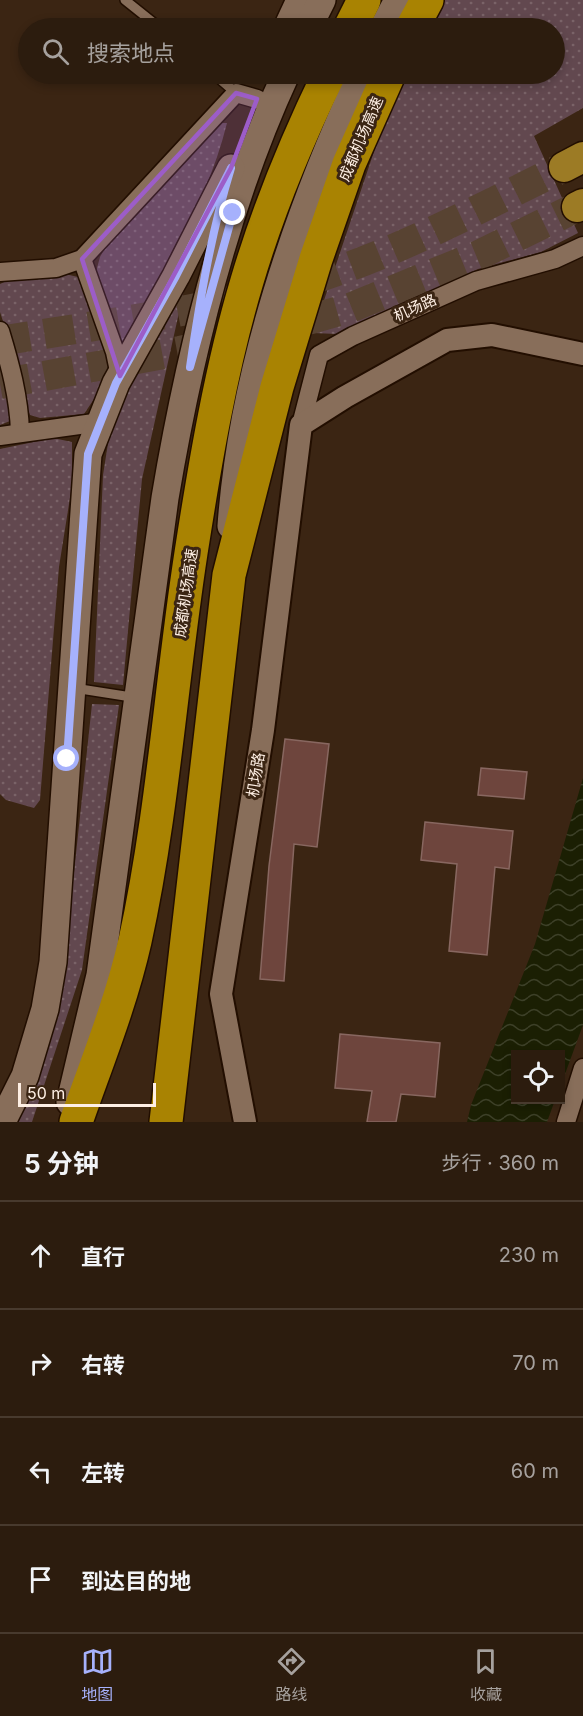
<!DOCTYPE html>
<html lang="zh">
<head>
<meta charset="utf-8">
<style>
  :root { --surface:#2c1c0e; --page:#38291c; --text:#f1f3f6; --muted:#a6a19e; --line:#483a2e; --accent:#a6b1fc }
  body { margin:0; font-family:Inter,"Noto Sans SC",sans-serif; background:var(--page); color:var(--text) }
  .controls { position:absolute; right:18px; bottom:18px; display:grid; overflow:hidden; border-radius:0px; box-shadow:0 3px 9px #0003 }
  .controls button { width:54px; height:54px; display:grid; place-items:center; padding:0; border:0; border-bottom:2px solid var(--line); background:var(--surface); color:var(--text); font:30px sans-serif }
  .scale { position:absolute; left:18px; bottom:15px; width:138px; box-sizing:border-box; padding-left:6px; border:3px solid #feefe4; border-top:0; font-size:16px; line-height:21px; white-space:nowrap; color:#feefe4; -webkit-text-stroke:4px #3b2513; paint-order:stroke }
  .stop { position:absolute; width:18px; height:18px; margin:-14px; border:4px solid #a6b1fc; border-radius:50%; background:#fff }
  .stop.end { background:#a6b1fc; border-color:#fff; box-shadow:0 2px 6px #0008 }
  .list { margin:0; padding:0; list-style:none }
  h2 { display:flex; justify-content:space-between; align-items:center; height:78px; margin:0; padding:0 24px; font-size:26px }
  h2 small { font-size:20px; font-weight:400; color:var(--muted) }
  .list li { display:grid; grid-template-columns:39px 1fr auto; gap:18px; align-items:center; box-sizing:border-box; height:108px; padding:0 24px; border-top:2px solid var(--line) }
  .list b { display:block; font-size:22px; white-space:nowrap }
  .list em { font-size:20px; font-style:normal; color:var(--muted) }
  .icon { flex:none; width:33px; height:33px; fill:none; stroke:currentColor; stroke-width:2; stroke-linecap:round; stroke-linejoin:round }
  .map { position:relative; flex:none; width:583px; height:1122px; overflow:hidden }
  .search { position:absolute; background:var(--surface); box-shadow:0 3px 9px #0003; left:18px; right:18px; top:18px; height:66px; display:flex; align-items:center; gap:15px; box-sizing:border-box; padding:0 21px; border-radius:33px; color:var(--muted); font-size:22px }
  .sheet { height:510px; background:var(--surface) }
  nav { display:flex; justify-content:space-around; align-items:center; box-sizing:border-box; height:84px; border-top:2px solid var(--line); background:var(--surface); font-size:16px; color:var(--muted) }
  nav a { display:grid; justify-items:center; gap:3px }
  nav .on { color:var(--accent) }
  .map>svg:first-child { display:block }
  .grass { fill:url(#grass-dots) }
  .water { fill:url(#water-waves) }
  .building { fill:#6e453d; stroke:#886760; stroke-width:1.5 }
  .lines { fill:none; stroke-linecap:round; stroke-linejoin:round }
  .primary-tunnel { stroke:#584332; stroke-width:30; stroke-dasharray:30 15; stroke-linecap:butt }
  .service-casing { stroke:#220e00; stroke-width:12 }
  .minor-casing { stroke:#220e00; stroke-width:21 }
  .tertiary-casing { stroke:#220e00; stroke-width:26 }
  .secondary-casing { stroke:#220e00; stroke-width:30 }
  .primary-casing { stroke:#220e00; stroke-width:33 }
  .motorway-casing { stroke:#220e00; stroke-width:36 }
  .service { stroke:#886e5a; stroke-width:9 }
  .minor { stroke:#886e5a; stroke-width:18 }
  .tertiary { stroke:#886e5a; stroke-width:22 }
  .secondary { stroke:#886e5a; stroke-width:27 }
  .primary { stroke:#9c7b25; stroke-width:30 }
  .motorway { stroke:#a98302; stroke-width:33 }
  .route { stroke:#a6b1fc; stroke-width:8 }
  .marked { fill:#9c5dc8; fill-opacity:0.2; stroke:#9c5dc8; stroke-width:4.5; stroke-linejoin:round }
  .labels { text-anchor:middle; stroke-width:6; stroke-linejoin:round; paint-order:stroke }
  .street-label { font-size:15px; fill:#feefe4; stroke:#3b2513 }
</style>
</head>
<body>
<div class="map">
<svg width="583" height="1122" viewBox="0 0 583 1122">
  <defs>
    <pattern id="grass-dots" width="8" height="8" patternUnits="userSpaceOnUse" patternTransform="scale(1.5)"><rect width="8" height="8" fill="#62484f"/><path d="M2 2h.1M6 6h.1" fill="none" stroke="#7a6368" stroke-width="1.8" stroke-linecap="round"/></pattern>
    <pattern id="water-waves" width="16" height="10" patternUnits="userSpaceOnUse" patternTransform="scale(1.5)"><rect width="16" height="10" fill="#1b1f03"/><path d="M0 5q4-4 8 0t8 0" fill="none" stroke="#3d4028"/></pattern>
  </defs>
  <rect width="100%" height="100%" fill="#3b2513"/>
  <g class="grass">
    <polygon points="444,0 583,0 583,108 534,136 578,233 541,252 478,269 337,334 313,333 391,101 405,74 554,74 554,28 429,28"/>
    <path d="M219,123H227C208,200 163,275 123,343L117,338L108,306L94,279L100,257L115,230Z"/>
    <polygon points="65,274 78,277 89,294 107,355 104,377 94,399 84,414 40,418 30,415 22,393 13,352 0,312 0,284 13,278"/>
    <polygon points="183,286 184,290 142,479 123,685 94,682 103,475 109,437 127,389"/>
    <polygon points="0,345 14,414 10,421 0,425"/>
    <polygon points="53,438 72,442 72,485 59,567 40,800 34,808 6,800 0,794 0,449"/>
    <polygon points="92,704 119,705 82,970 32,1122 12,1122 61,994"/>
  </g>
  <polygon class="water" points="583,778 583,1025 561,1085 560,1054 516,1054 516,1100 555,1100 547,1122 467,1122 471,1105 535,944"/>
  <g class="building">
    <polygon points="285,739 329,744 317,847 294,844 284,981 260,979 269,866"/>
    <polygon points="481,768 527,772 524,799 478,795"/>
    <polygon points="425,822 513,831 509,869 495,867 487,955 449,951 457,864 421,860"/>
    <polygon points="340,1034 440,1043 435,1097 401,1094 396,1122 367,1122 372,1091 335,1088"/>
  </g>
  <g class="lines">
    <g class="primary-tunnel">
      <path d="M0,341C91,326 183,314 272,291C375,265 470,213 564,167"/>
      <polyline points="0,384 180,351 265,332 350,308 479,255 577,207"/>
    </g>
    <defs>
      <g id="service">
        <polyline points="125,0 160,28"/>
        <polyline points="214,74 236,93"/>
        <polyline points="74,688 125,696"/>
      </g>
      <g id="minor">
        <polyline points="82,259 115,352 120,376"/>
        <polyline points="0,272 56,268 82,259 236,93 257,99"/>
        <path d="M0,331C10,364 19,397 20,432"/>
        <polyline points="301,425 319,355 353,336 476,281 555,259 583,246"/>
        <polyline points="0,436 101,422"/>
        <polyline points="566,1122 583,1068"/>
      </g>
      <polyline id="tertiary" points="245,1122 221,994 263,730 301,425 345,397 447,340 492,335 583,354"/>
      <g id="secondary">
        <polyline points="287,28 300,0"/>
        <polyline points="308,28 322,0"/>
        <polyline points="383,28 398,0"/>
        <path d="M231,526C242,373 297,212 361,74"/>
        <path d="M70,1102L100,975L165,498C189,355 225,206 286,74"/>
        <polyline points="2,1122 25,1076 45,1009 53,962 88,454 116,383 176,276 231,168"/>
      </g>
      <g id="primary">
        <polyline points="564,167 583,157"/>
        <polyline points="577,207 583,204"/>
      </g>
      <g id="motorway">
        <polyline points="350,28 364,0"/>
        <polyline points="412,28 427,0"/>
        <path d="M76,1122C97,1062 121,1003 135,941C163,813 171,682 191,553C205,463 221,368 247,281C268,210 297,140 329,74"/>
        <polyline points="166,1122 229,575 277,387 316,259 349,164 389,74"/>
      </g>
    </defs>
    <use href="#service" class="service-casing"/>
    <use href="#minor" class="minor-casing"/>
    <use href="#tertiary" class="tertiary-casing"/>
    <use href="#secondary" class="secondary-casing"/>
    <use href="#primary" class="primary-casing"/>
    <use href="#motorway" class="motorway-casing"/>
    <use href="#service" class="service"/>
    <use href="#minor" class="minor"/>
    <use href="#tertiary" class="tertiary"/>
    <use href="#secondary" class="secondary"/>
    <use href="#primary" class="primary"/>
    <use href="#motorway" class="motorway"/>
  </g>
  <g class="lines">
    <path class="route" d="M67,759L88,454L116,383L176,276L231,168C211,233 200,299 190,367L233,213"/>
  </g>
  <path class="marked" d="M236,93L257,99L231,168L120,376L82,259Z"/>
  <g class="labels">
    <g class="street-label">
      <text transform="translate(361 139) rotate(-67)" y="5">成都机场高速</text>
      <text transform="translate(415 308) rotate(-24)" y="5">机场路</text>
      <text transform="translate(186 593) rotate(-82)" y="5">成都机场高速</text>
      <text transform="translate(256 775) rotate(-81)" y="5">机场路</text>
    </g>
  </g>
</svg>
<div class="controls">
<button><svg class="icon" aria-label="locate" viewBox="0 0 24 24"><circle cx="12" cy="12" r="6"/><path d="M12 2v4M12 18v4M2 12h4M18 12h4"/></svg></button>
</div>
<div class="scale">50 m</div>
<div class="stop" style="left:67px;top:759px"></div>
<div class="stop end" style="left:233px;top:213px"></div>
<div class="search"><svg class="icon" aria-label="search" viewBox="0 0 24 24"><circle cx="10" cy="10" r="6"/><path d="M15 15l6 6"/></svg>搜索地点</div>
</div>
<section class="sheet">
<h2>5 分钟<small>步行 · 360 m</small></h2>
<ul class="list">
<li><svg class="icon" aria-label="ahead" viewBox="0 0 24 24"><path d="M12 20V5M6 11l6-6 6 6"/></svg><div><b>直行</b></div><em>230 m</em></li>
<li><svg class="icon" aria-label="right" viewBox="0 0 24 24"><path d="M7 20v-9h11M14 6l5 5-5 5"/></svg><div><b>右转</b></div><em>70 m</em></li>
<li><svg class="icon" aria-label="left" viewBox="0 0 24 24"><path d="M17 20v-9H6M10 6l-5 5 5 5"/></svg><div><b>左转</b></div><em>60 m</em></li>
<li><svg class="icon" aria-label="arrive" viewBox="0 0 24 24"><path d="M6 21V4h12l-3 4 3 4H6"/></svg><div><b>到达目的地</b></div></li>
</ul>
</section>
<nav>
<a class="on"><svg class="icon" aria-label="map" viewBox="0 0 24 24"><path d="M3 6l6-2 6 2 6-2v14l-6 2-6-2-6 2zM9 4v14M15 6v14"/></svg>地图</a>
<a><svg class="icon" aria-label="directions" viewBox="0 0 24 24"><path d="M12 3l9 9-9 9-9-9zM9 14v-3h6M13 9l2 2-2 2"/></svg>路线</a>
<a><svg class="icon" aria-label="saved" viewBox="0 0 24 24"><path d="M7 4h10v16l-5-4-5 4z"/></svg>收藏</a>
</nav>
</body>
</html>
